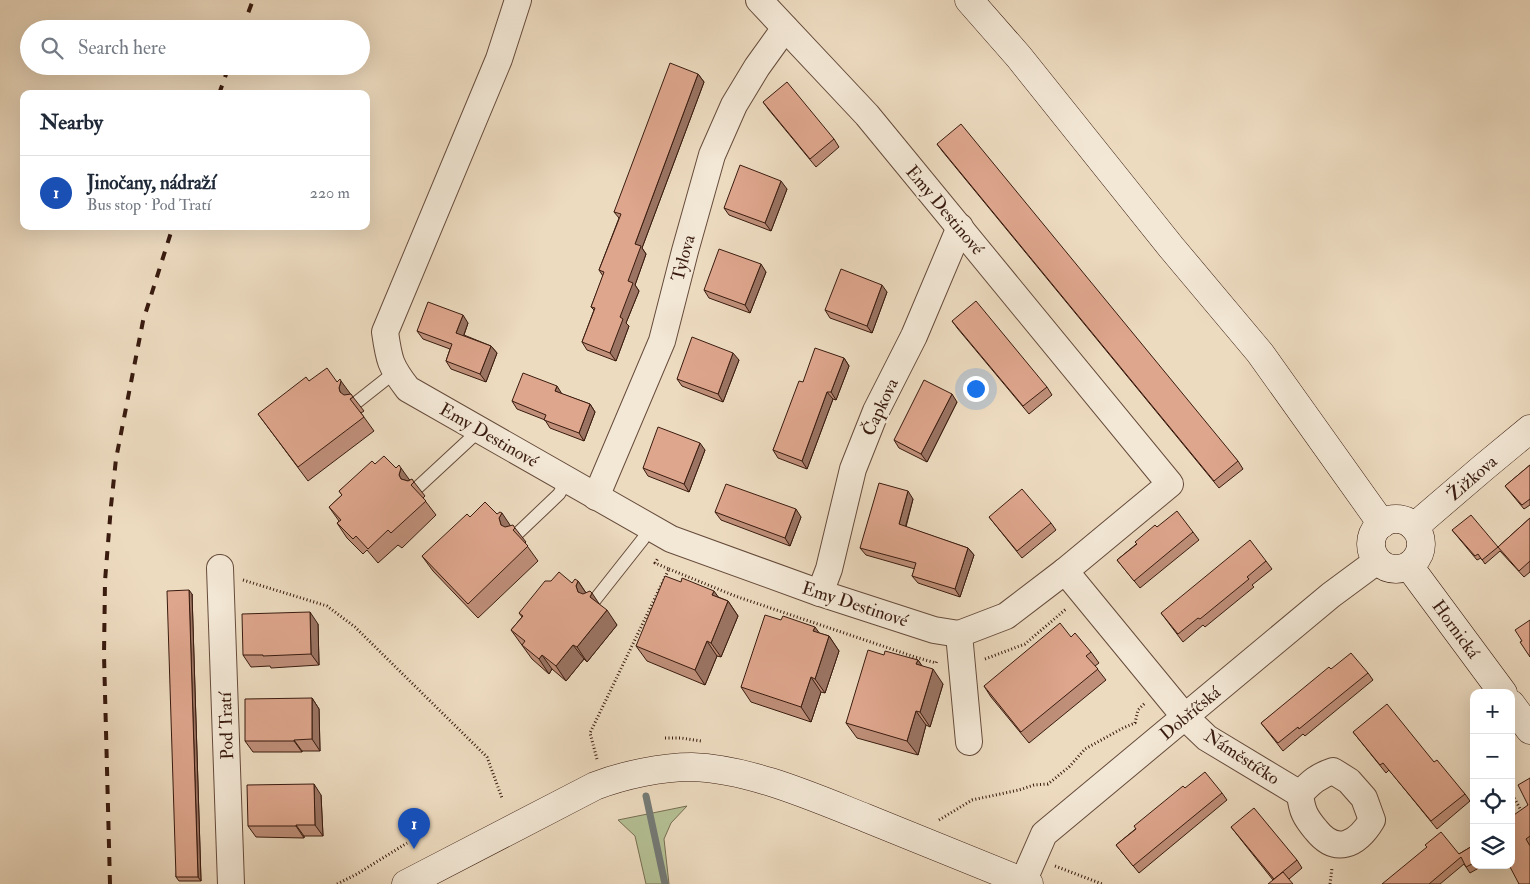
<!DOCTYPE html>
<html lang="en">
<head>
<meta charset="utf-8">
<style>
  :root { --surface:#fff; --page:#f6f6f7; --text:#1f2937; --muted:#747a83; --line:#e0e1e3; --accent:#ea580c }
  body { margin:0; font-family:"IM FELL Double Pica",serif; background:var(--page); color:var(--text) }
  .controls { position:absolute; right:15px; bottom:15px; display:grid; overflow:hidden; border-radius:10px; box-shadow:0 5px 20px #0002 }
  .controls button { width:45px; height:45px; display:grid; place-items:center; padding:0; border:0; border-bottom:1px solid var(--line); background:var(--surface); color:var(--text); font:25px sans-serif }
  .you { position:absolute; left:975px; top:388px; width:18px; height:18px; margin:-12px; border:4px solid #fff; border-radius:50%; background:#1a73e8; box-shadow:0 0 0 8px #1a73e833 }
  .badge { display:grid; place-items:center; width:32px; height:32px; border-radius:50%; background:var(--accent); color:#fff; font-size:16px; font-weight:700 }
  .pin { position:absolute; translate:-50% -41px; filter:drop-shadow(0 1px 2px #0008) }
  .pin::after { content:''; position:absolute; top:26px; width:18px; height:15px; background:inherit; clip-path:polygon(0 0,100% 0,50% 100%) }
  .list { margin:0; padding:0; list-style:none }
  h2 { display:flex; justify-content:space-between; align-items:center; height:65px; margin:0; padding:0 20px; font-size:21px }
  h2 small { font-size:16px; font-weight:400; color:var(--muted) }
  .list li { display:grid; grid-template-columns:32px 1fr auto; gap:15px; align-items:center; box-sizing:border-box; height:75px; padding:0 20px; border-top:1px solid var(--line) }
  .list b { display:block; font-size:19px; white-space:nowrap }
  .list p { margin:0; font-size:16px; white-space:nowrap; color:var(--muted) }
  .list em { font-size:16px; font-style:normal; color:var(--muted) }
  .icon { flex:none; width:28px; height:28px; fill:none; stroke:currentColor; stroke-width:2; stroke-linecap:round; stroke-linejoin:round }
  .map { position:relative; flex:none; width:1530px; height:884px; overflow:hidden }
  .search { position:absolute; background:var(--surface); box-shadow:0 5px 20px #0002; left:20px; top:20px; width:350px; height:55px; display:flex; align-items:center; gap:12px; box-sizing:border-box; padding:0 18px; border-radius:28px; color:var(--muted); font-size:19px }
  .panel { position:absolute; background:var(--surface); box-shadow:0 5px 20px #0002; left:20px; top:90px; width:350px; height:140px; border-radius:10px }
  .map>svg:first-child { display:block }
  .green { fill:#b5c195; stroke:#776e52 }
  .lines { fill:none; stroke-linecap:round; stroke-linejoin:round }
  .stream { stroke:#747a76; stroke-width:7 }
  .lane-casing { stroke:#664b3b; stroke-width:14 }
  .street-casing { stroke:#664b3b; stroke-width:28 }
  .secondary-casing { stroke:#391b0f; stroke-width:29 }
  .path { stroke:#391b0f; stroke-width:3; stroke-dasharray:1 2.5; stroke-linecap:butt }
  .lane { stroke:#f3e8d6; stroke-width:12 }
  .street { stroke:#f3e8d6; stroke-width:26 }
  .secondary { stroke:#f3e8d6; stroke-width:28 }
  .rail { stroke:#391b0f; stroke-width:4; stroke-dasharray:9 9; stroke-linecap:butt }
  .wall { fill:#bf8f79; stroke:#391b0f }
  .shaded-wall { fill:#9b7463; stroke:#391b0f }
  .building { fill:#dea68d; stroke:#391b0f }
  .labels { text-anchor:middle; stroke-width:4.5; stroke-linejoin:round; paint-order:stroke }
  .street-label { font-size:18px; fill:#391b0f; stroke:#f3e8d6 }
</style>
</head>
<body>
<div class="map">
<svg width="1530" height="884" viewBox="0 0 1530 884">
  <rect width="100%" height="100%" fill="#eddbc0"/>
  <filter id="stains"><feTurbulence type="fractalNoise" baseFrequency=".004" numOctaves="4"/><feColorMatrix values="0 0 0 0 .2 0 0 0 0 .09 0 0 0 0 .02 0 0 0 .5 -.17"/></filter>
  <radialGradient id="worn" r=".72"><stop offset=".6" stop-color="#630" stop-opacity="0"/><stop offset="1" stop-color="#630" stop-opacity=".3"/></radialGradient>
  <polygon class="green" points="687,806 671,823 664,839 669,884 646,884 635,836 618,820"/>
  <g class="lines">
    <polyline class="stream" points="646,796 665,884"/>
    <defs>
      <g id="lane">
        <polyline points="357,402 395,372"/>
        <polyline points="417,488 471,438 476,428"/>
        <polyline points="517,534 559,494 567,480"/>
        <polyline points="594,601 643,539 649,527"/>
      </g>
      <g id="street">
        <path d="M518,0L499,59L385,332C389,360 390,366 408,389L671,539L820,593L934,630L959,634"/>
        <polyline points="759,0 867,115 1170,484 1065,571"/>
        <polyline points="596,497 662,341 685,251 712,155 734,105 757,67 785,28"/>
        <polyline points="220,568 231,884"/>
        <polyline points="820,593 829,569 853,469 876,411 914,336 960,227"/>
        <polyline points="969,742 959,634 1006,616 1065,571 1185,717 1207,738 1300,794"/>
        <path d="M1333,771L1349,781L1364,798L1372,820C1357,845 1336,855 1316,830C1305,817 1302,811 1300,794C1311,782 1318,776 1333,771Z"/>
        <polyline points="1023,882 1044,834 1331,595 1377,561"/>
      </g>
      <g id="secondary">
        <polyline points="969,0 1019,57 1171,247 1260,353 1382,524"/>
        <circle cx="1396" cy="544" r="25"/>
        <polyline points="1414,527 1484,467 1530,429"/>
        <polyline points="1409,566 1503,693"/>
        <polyline points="1511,704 1530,730"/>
        <path d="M406,884L595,786C624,775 661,767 692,767C750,769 813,797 866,818C921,840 975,862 1029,884"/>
      </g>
    </defs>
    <use href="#lane" class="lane-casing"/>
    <use href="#street" class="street-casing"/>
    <use href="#secondary" class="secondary-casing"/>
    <g class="path">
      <polyline points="669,569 735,596 915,657 936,663 937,660"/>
      <polyline points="243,580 327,606 355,627 487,757 502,798"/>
      <polyline points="985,659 1025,644 1066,609"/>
      <polyline points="665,738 681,738 701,741"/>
      <polyline points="597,759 590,733 669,569 655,563 658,558"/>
      <polyline points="1511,792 1523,814"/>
      <polyline points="939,820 972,800 1019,790 1034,785 1048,784 1069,767 1085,749 1123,728 1135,723 1138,710 1145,703"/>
      <polyline points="1055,866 1102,884"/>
      <polyline points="337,884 357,874 407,843"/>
      <polyline points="1330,884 1332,868"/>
    </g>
    <use href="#lane" class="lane"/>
    <use href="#street" class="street"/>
    <use href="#secondary" class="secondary"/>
    <g class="rail">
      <polyline points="242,29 253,0"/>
      <polyline points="219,94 229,66"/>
      <polyline points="110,884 104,655 105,581 111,506 116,459 143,321 173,226"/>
    </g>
  </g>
  <g class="wall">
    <polygon points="698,74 704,82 642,248 646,254 635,285 639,291 626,323 629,326 616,361 587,350 582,342 594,310 591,307 603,276 599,270 619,218 614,212"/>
    <polygon points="763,102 834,139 839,147 816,167 769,110"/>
    <polygon points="937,144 1238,461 1243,469 1219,488 943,152"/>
    <polygon points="787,189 771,231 729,215 724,208"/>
    <polygon points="766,272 750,313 709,298 704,290"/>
    <polygon points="887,292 872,333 830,318 825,310"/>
    <polygon points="952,321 1047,387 1052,395 1029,414 958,329"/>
    <polygon points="468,323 464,335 491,346 497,353 486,382 451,369 446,361 450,349 423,339 417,331"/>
    <polygon points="844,358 849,366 836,400 833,399 807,469 778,458 773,450 803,382"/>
    <polygon points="739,360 723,402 682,386 677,379"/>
    <polygon points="309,381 337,382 353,397 364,411 361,413 374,431 308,481 258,414"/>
    <polygon points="562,394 590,404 595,412 584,441 550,428 545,420 517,409 512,401"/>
    <polygon points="957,402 927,462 899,448 894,440"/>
    <polygon points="705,450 689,492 648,476 643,468"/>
    <polygon points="375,464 396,468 410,480 414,482 425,496 423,498 436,515 402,548 398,545 378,563 367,550 363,554 347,538 337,523 339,521 329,507 342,495 339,491"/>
    <polygon points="1530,465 1530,505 1524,509 1505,486"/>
    <polygon points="913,499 906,527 968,548 974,555 960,597 918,583 912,576 915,569 866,555 860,548"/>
    <polygon points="715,512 801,517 790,546 721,520"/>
    <polygon points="497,514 510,526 515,528 526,542 525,543 538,561 478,618 433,571 422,556 470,517"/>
    <polygon points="989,517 1051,523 1056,530 1022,558"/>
    <polygon points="1530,518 1530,572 1524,577 1500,551 1485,564 1481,558 1477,560 1452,530 1498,547"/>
    <polygon points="1157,527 1193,532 1199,540 1140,588 1117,560"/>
    <polygon points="1266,561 1272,569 1252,585 1254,587 1205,627 1203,625 1183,642 1161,613"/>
    <polygon points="578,581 586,593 601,606 617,625 587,662 584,659 566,681 552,669 549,674 532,659 511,630 522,617 519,613 572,583"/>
    <polygon points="681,582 728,601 738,616 721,657 717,656 705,685 647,661 636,646"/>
    <polygon points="192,594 201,881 179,881 176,877"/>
    <polygon points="318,624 319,665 271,668 270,666 251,667 243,655"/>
    <polygon points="819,633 829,636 839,651 825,693 821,692 811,722 751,702 741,687"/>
    <polygon points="1071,637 1091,652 1099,663 1095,666 1106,680 1029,743 991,697 984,686"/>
    <polygon points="884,655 918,660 922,666 943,684 930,727 926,725 918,755 857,738 846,723"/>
    <polygon points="1331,669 1368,673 1373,680 1305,736 1303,734 1283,751 1261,723"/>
    <polygon points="312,698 319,709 320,751 302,751 302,752 253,752 245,741"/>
    <polygon points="1353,732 1434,762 1465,794 1470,801 1437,829 1389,770 1386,773"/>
    <polygon points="1530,778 1530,884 1519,884 1528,805"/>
    <polygon points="1185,788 1222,793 1227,800 1139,873 1116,845"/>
    <polygon points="321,795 323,836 304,836 304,838 256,837 248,826"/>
    <polygon points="1231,827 1297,860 1302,868 1289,879 1273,880"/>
    <polygon points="1474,845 1474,865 1484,865 1470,873 1464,864 1440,884 1382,884 1459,854"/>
  </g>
  <g class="shaded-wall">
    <polygon points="698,74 704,82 642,248 646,254 635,285 639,291 626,323 629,326 616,361 610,353 620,317 635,244"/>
    <polygon points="781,181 787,189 771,231 765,223"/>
    <polygon points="761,264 766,272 750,313 745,305"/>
    <polygon points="882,285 887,292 872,333 867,326"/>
    <polygon points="463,315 468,323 462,340 456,333"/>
    <polygon points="491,346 497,353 486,382 480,374"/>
    <polygon points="733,353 739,360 723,402 718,394"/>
    <polygon points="844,358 849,366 836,400 831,392"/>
    <polygon points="341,381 352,396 349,403 340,392 339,388"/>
    <polygon points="557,386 562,394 555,391"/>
    <polygon points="827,392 833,399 807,469 802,461"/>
    <polygon points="952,394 957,402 927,462 921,454"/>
    <polygon points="590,404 595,412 584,441 579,433"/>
    <polygon points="700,443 705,450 689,492 684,484"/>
    <polygon points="401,468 411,482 401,479 399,475"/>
    <polygon points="908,491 913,499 904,532 899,524"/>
    <polygon points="796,509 801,517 790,546 785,538"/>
    <polygon points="502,513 512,528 511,539 501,525 499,518"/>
    <polygon points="968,548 974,555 960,597 955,589"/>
    <polygon points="578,581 588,596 586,600 578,592 576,586"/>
    <polygon points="189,590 192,594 201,881 198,877"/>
    <polygon points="714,591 724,605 712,595"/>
    <polygon points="592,593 602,608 590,597"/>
    <polygon points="728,601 738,616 721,657 711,643"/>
    <polygon points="607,610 617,625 587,662 577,647"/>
    <polygon points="310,612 318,624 319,665 311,654"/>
    <polygon points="815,627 825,641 813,631"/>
    <polygon points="829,636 839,651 825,693 815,679"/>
    <polygon points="707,641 717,656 705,685 695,670"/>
    <polygon points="573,645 584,659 566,681 556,666"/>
    <polygon points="542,655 552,669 549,674 539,659"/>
    <polygon points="918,660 928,675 916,664"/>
    <polygon points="933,669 943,684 930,727 920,712"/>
    <polygon points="811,677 821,692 811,722 801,707"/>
    <polygon points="312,698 319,709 320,751 312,739"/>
    <polygon points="916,711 926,725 918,755 907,741"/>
    <polygon points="294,740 302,751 302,752 294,741"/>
    <polygon points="314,784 321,795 323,836 315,825"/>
    <polygon points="296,825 304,836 304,838 296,826"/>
  </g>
  <g class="building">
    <polygon points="670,63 698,74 635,244 641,246 628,281 633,283 620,317 623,319 610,353 582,342 595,308 591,307 604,272 599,270 621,214 614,212"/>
    <polygon points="787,82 834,139 810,159 763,102"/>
    <polygon points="961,124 1238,461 1214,481 937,144"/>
    <polygon points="740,165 781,181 765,223 724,208"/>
    <polygon points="719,249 761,264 745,305 704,290"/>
    <polygon points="841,269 882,285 867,326 825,310"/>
    <polygon points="976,301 1047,387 1023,406 952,321"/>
    <polygon points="428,302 463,315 456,333 491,346 480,374 446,361 452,344 417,331"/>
    <polygon points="692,337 733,353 718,394 677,379"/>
    <polygon points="815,348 844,358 831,392 827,392 802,461 773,450 799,381 803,382"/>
    <polygon points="327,368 337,382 340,379 341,381 339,388 340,392 344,395 351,394 353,397 350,399 364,417 298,467 258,414 306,377 309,381"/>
    <polygon points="523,373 557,386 555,391 590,404 579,433 544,420 546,415 512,401"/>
    <polygon points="924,380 952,394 921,454 894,440"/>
    <polygon points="658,427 700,443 684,484 643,468"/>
    <polygon points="384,456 396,468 399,465 401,468 399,475 401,479 408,481 412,479 414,482 411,485 426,501 391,533 388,530 368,549 356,536 353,539 337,523 341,520 329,507 342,495 339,491 372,461 375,464"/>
    <polygon points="1530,465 1530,499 1522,505 1505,486"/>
    <polygon points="879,483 908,491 899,524 968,548 955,589 912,576 916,563 860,548"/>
    <polygon points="726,484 796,509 785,538 715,512"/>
    <polygon points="1022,489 1051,523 1017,551 989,517"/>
    <polygon points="485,502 497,514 500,512 502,513 499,518 501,525 505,527 513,525 515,528 513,530 528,546 468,604 422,556 467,514 470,517"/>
    <polygon points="1177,511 1193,532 1134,581 1117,560 1137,544 1135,542 1155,525 1157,527"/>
    <polygon points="1471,515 1498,547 1482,560 1478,554 1475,556 1452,530"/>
    <polygon points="1530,518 1530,561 1519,571 1498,547"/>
    <polygon points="1250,540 1266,561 1247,577 1249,579 1200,619 1198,618 1178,634 1161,613"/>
    <polygon points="559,572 572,583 575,579 578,581 576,586 578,592 583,594 590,591 592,593 590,597 607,610 577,647 573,645 556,666 542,655 539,659 522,645 525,641 511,630 523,616 519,613 545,581 551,581"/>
    <polygon points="665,576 681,582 682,578 714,591 712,595 728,601 711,643 707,641 695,670 636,646"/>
    <polygon points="189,590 198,877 176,877 167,591"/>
    <polygon points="310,612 311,654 263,656 263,655 243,655 242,614"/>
    <polygon points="765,615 781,620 783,616 815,627 813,631 829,636 815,679 811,677 801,707 741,687"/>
    <polygon points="1530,620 1530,657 1520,642 1522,641 1515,630"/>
    <polygon points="1060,623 1071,637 1075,633 1091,652 1086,656 1098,669 1021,732 984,686"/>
    <polygon points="868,650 884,655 885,651 918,660 916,664 933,669 920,712 916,711 907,741 846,723"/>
    <polygon points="1351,653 1368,673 1299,729 1298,727 1278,743 1261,723 1329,667 1331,669"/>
    <polygon points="312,698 312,739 294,740 294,741 245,741 245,699"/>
    <polygon points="1387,704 1434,762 1437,760 1465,794 1431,821 1383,763 1380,765 1353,732"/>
    <polygon points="1205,772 1222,793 1133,866 1116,845 1136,829 1134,826 1183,786 1185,788"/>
    <polygon points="1530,778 1530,836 1526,839 1530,846 1530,884 1519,884 1509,865 1511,865 1511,817 1528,805 1518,785"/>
    <polygon points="314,784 315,825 296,825 296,826 248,826 247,785"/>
    <polygon points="1254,808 1297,860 1274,879 1231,827"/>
    <polygon points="1441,832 1459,854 1474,845 1474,863 1466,867 1461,857 1429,884 1382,884 1427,847 1425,845"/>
    <polygon points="1283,872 1293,884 1268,884"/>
  </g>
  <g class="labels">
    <g class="street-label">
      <text transform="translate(945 210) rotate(50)" y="6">Emy Destinové</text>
      <text transform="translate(683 258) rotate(-75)" y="6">Tylova</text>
      <text transform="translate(880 407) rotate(-65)" y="6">Čapkova</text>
      <text transform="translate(489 435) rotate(30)" y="6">Emy Destinové</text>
      <text transform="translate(1472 478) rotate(-41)" y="6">Žižkova</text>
      <text transform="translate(855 604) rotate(18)" y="6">Emy Destinové</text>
      <text transform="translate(1456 629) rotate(54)" y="6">Hornická</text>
      <text transform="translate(1190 713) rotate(-40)" y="6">Dobříčská</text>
      <text transform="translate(226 726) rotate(-92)" y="6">Pod Tratí</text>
      <text transform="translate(1242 757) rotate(33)" y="6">Náměstíčko</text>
    </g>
  </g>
  <rect width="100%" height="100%" filter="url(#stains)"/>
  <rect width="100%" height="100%" fill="url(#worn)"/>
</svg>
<div class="controls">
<button>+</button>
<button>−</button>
<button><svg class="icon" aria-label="locate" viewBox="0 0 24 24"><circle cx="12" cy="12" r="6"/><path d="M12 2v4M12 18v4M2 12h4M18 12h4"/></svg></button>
<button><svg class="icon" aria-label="layers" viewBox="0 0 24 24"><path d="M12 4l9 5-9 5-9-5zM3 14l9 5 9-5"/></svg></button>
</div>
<div class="you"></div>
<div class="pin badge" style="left:414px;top:849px;background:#1a4fb4">1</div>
<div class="search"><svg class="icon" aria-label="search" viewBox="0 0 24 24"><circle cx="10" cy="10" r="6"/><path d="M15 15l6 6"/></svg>Search here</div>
<section class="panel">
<h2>Nearby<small></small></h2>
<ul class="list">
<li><span class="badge" style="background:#1a4fb4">1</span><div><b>Jinočany, nádraží</b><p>Bus stop · Pod Tratí</p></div><em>220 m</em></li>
</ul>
</section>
</div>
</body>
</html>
